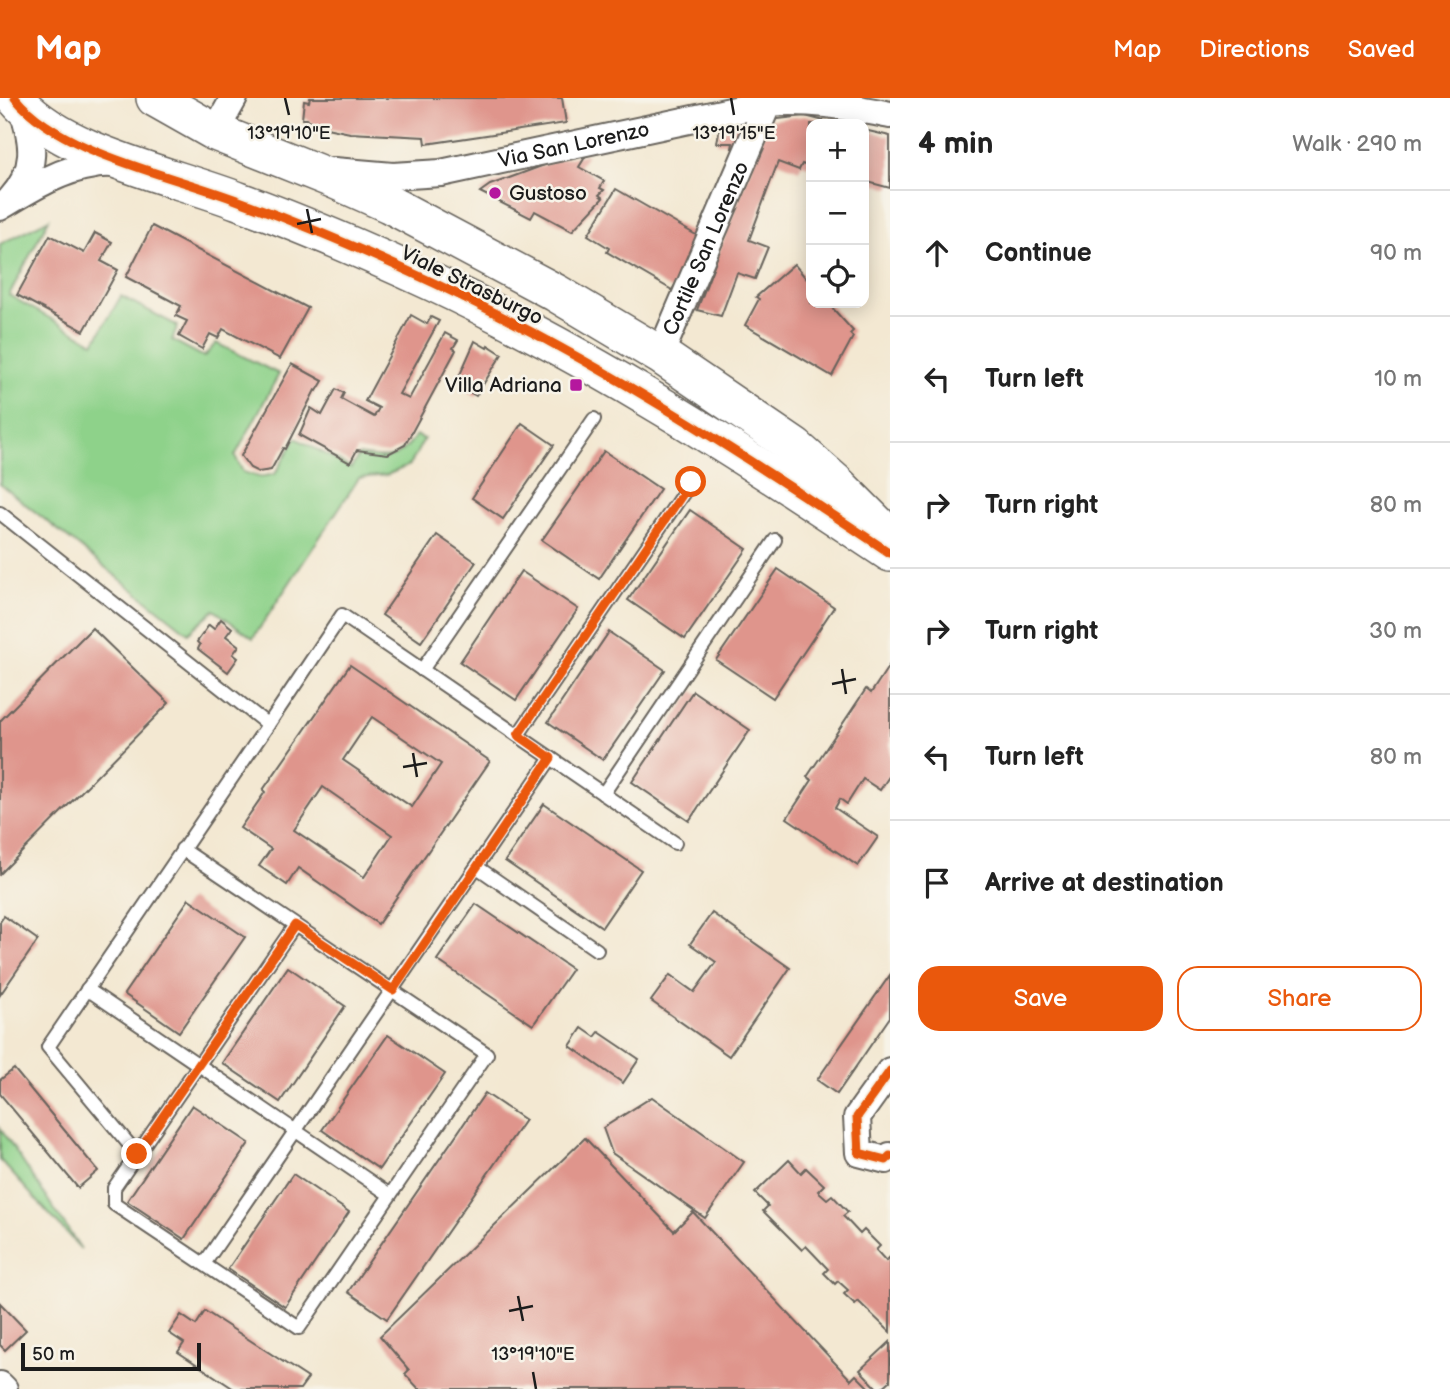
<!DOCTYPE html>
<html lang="en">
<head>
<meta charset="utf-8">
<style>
  :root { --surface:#fff; --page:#f2f2f2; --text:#222; --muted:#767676; --line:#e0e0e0; --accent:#ea580c }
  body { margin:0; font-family:"Balsamiq Sans",sans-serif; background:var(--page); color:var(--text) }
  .controls { position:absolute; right:21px; top:21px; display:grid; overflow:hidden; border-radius:14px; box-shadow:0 4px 18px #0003 }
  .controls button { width:63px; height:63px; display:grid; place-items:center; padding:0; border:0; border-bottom:2px solid var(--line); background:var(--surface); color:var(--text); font:35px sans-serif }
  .scale { position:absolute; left:21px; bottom:18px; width:180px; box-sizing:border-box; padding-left:7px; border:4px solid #1c1c1c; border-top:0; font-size:19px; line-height:24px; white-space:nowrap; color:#1c1c1c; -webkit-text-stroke:5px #f7f3e8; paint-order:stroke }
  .stop { position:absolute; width:21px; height:21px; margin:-16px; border:5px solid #ea580c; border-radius:50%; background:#fff }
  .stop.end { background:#ea580c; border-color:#fff; box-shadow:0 2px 7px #0008 }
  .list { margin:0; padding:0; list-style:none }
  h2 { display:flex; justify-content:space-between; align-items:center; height:91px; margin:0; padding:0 28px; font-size:30px }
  h2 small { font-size:23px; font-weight:400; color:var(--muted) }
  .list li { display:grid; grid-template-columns:46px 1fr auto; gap:21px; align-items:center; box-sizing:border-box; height:126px; padding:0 28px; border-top:2px solid var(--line) }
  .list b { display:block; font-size:26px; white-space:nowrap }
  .list em { font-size:23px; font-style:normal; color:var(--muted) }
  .actions { display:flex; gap:14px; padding:21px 28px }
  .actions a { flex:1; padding:16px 0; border:2px solid var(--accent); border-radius:21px; text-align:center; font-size:24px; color:var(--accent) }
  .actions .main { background:var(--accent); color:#fff }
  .icon { flex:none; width:38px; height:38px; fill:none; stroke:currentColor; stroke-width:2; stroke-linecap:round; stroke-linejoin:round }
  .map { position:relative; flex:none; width:890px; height:1291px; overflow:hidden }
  header { display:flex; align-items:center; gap:42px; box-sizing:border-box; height:98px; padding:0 35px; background:var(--accent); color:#fff }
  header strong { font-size:33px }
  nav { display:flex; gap:38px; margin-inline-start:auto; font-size:24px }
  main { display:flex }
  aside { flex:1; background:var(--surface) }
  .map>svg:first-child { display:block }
  .green { fill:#8ed28a; stroke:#557753; stroke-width:2 }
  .building { fill:#df958c; fill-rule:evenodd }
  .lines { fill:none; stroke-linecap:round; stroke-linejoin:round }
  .lane-casing { stroke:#67635c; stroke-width:16 }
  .street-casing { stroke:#67635c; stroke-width:30 }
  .secondary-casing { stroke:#67635c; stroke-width:40 }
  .lane { stroke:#fff; stroke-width:12 }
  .street { stroke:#fff; stroke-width:26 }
  .secondary { stroke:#fff; stroke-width:37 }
  .cycleway-casing { stroke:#f7f3e8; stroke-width:13 }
  .cycleway { stroke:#e8590c; stroke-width:9 }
  .route { stroke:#ea580c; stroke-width:9 }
  .ticks { fill:none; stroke:#1c1c1c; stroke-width:2.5 }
  .poi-dot { fill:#b5179e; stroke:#f7f3e8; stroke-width:2.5 }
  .labels { text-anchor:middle; stroke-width:5; stroke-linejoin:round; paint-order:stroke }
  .street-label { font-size:21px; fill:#1c1c1c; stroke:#f7f3e8 }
  .poi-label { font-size:21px; fill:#1c1c1c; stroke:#f7f3e8; text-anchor:start }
  .ticks-label { font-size:18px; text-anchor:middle; fill:#1c1c1c; stroke:#f7f3e8; stroke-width:5; stroke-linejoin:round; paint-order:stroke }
</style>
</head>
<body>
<header>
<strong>Map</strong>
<nav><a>Map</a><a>Directions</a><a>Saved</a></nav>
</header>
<main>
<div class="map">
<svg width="890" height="1291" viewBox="0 0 890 1291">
  <rect width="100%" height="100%" fill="#f7f3e8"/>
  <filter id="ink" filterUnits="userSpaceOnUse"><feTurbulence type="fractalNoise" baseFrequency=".0143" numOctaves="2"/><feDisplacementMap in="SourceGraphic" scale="14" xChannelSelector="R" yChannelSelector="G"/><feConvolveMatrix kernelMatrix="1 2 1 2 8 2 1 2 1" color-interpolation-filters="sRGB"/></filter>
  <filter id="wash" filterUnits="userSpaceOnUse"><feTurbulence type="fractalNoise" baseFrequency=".00686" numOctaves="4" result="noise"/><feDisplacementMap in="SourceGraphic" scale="28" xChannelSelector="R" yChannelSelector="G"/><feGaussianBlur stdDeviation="1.57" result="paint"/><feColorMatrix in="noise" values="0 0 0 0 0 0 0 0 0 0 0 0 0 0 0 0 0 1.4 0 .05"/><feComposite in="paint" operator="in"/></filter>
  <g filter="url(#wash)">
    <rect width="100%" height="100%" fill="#f3e8d2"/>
    <g class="green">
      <path d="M49,121L9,197L94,245L121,198L178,228L172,242L204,259L216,245L279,276L235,358L243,374L259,379L275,376L296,340L351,370L359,357C389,361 398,364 416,337L424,341L410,367L387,377L359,380L253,540L214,512L188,535L0,386V146Z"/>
      <polygon points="0,1030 81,1151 0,1062"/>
    </g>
    <g id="blocks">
      <g class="building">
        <polygon points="310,0 562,0 566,25 426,46 425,39 350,35 317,28 307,21 302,21 304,3 309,4"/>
        <polygon points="805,18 836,26 811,26 811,69 802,66 799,72 778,64 749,142 768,149 755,181 737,175 721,218 697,212 769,22"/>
        <polygon points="753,26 742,51 732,50 733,45 717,45 719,33 734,30 733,28 740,27 740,29"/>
        <polygon points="864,32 890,38 890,90 864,83"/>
        <polygon points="587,56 579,69 604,83 600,90 604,92 599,97 603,100 572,133 535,113 531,120 480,94 490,87 558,62"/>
        <polygon points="616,91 703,141 672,192 607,154 609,150 588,137"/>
        <polygon points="152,128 308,210 280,261 223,231 218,240 210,236 202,251 179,238 187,223 176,218 181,208 126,179"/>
        <polygon points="95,135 112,144 101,163 118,172 84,233 17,197 50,137 84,155"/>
        <polygon points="794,166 811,186 811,205 828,205 853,233 850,236 853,239 832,278 745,227 759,201 756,199"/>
        <polygon points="411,217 427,226 431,219 439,223 399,296 409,301 445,235 458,242 453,250 456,252 405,347 388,356 357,352 350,365 299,337 311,310 322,317 336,291 344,295 341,301 374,319 379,310 365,303"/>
        <polygon points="475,243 487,250 488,247 502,256 476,298 462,290 465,285 458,281"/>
        <polygon points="292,266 323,283 317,293 315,292 285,351 283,350 271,372 258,374 250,370 241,358"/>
        <polygon points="522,325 554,347 503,421 472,400"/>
        <polygon points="604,353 660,391 599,481 542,442"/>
        <polygon points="690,412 747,451 685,541 628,502"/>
        <polygon points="437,437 476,464 421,544 382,517"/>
        <polygon points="778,471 834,509 773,600 716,562"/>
        <polygon points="521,473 578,511 516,602 460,564"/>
        <polygon points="221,521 232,530 226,538 239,548 233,556 238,560 228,574 198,551 200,547 197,544 209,527 214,531"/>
        <polygon points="92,530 169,605 0,776 0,623"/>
        <polygon points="609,534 665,572 603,662 548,624"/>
        <polygon points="890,566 890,677 880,692 863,681 847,706 840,701 835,710 878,739 858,768 787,720 812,682 807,679 866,591 871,595"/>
        <path d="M350,567L490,663L378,826L298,770L287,787L259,768L271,751L240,730L265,694L263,692ZM372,619L441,666L412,709L343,662ZM323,689L392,737L364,779L294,732Z"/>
        <polygon points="693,593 750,632 689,723 632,684"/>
        <polygon points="544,706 641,772 602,829 505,763"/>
        <polygon points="189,801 245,839 179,934 124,896"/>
        <polygon points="476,806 572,871 533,927 437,862"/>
        <polygon points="712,815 790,870 729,958 651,903 670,877 694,894 716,864 690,846"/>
        <polygon points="4,818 38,842 0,897 0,824"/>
        <polygon points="288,869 345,908 280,1004 222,965"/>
        <polygon points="890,877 890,919 837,996 817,982"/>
        <polygon points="582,930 595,939 599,934 639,961 623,985 570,948"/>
        <polygon points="388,937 445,976 379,1071 322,1032"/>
        <polygon points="14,971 98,1073 78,1090 0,996 0,982"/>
        <polygon points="485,995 525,1022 387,1221 348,1194"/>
        <polygon points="652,999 744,1064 705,1120 612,1055 603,1030"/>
        <polygon points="192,1007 249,1045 184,1141 127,1103"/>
        <polygon points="585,1040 674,1133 693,1114 851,1282 856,1277 870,1291 419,1291 405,1276 409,1272 380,1238"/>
        <polygon points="789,1062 801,1075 806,1070 824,1087 818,1093 827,1101 832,1097 848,1114 843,1118 846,1121 860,1136 864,1132 880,1148 876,1152 886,1163 890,1159 890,1234 858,1203 855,1206 844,1196 848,1192 838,1183 835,1186 824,1175 828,1171 806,1148 802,1152 763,1113 768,1108 755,1095"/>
        <polygon points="293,1076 349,1114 285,1209 228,1171"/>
        <polygon points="0,1205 26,1232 5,1252 0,1247"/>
        <polygon points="205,1213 308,1280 300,1291 234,1291 178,1254 184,1245 169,1235 181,1217 196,1227"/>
        <polygon points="890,1244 890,1283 881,1291 878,1291 860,1272"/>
      </g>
    </g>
  </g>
  <g filter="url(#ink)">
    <use href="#blocks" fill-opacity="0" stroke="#67635c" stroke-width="2"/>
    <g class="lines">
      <defs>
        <g id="lane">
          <polyline points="0,415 268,627 342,517 675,745"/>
          <polyline points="422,572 594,321"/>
          <polyline points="518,637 691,384"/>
          <polyline points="603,696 775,442"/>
          <polyline points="182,751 487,956 299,1230 114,1106 114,1090 295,827"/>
          <polyline points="477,769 597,852"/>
          <polyline points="87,891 390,1097"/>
          <polyline points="137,1056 48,949 268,627"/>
          <polyline points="204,1166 551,660"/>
        </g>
        <g id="street">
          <polyline points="215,34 234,0"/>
          <path id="s1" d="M334,73L393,78L441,75L768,5C811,1 849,9 890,17"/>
          <path d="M11,101C38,71 34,45 22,9"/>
          <path d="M0,109C28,92 61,71 94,67C103,65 113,66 121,66"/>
          <path id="s2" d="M660,257L768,5"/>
          <polyline points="890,973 857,1019 859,1055 886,1062 890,1058"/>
          <polyline points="0,1287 4,1291"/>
        </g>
        <g id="secondary">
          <path d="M15,0C61,56 172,77 239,103C305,127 370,155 434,185C594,260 744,357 890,455"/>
          <polyline points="155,0 215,34 335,82 389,106 556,195 660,257 795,349 835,384 882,431"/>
        </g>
      </defs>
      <use href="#lane" class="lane-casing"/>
      <use href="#street" class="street-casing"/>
      <use href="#secondary" class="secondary-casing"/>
      <use href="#lane" class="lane"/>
      <use href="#street" class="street"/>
      <use href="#secondary" class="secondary"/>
      <defs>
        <g id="cycleway">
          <path d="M15,0C61,56 172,77 239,103C305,127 370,155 434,185C594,260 744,357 890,455"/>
          <polyline points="890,973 857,1019 859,1055 886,1062 890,1058"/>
        </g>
      </defs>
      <use href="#cycleway" class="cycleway-casing"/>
      <use href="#cycleway" class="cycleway"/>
    </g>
  </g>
  <g class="lines" filter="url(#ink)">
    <polyline class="route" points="137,1056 295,827 393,892 551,660 518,637 691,384"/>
  </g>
  <path class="ticks" d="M285,0L289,17M731,0L734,17M307,111L312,135M297,126L321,121M842,571L846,596M832,586L856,581M413,655L417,679M403,669L427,665M518,1198L523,1223M509,1213L533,1208M533,1274L536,1291"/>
  <g class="poi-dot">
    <circle cx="495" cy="95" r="7"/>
    <rect x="569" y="280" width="14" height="14" rx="3.5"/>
  </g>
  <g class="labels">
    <g class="street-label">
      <text dy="7" stroke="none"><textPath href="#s1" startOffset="243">Via San Lorenzo</textPath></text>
      <text dy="7" stroke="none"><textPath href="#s2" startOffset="116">Cortile San Lorenzo</textPath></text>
      <text transform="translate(472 187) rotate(26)" y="7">Viale Strasburgo</text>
    </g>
    <g class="poi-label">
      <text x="509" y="102">Gustoso</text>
      <text x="562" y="294" text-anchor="end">Villa Adriana</text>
    </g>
  </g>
  <g class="ticks-label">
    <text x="289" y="41">13°19'10"E</text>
    <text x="734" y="41">13°19'15"E</text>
    <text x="533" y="1262">13°19'10"E</text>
  </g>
</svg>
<div class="controls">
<button>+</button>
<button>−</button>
<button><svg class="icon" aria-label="locate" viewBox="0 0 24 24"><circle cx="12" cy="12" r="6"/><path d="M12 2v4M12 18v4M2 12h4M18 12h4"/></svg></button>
</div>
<div class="scale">50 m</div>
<div class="stop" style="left:691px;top:384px"></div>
<div class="stop end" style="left:137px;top:1056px"></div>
</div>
<aside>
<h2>4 min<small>Walk · 290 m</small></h2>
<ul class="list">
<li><svg class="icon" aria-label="ahead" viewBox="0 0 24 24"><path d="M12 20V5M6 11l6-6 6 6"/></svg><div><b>Continue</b></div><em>90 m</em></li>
<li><svg class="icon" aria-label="left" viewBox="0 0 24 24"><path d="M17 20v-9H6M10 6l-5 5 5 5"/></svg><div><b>Turn left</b></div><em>10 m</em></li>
<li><svg class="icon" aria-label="right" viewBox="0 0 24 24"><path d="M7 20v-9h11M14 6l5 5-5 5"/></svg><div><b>Turn right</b></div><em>80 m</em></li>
<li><svg class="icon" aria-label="right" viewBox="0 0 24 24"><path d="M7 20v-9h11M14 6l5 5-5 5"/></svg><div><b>Turn right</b></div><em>30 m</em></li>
<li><svg class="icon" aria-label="left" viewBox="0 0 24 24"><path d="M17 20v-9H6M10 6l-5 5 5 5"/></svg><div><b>Turn left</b></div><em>80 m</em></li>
<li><svg class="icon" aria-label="arrive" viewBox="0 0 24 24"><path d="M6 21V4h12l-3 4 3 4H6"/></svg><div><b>Arrive at destination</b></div></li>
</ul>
<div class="actions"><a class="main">Save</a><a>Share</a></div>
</aside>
</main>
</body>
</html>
